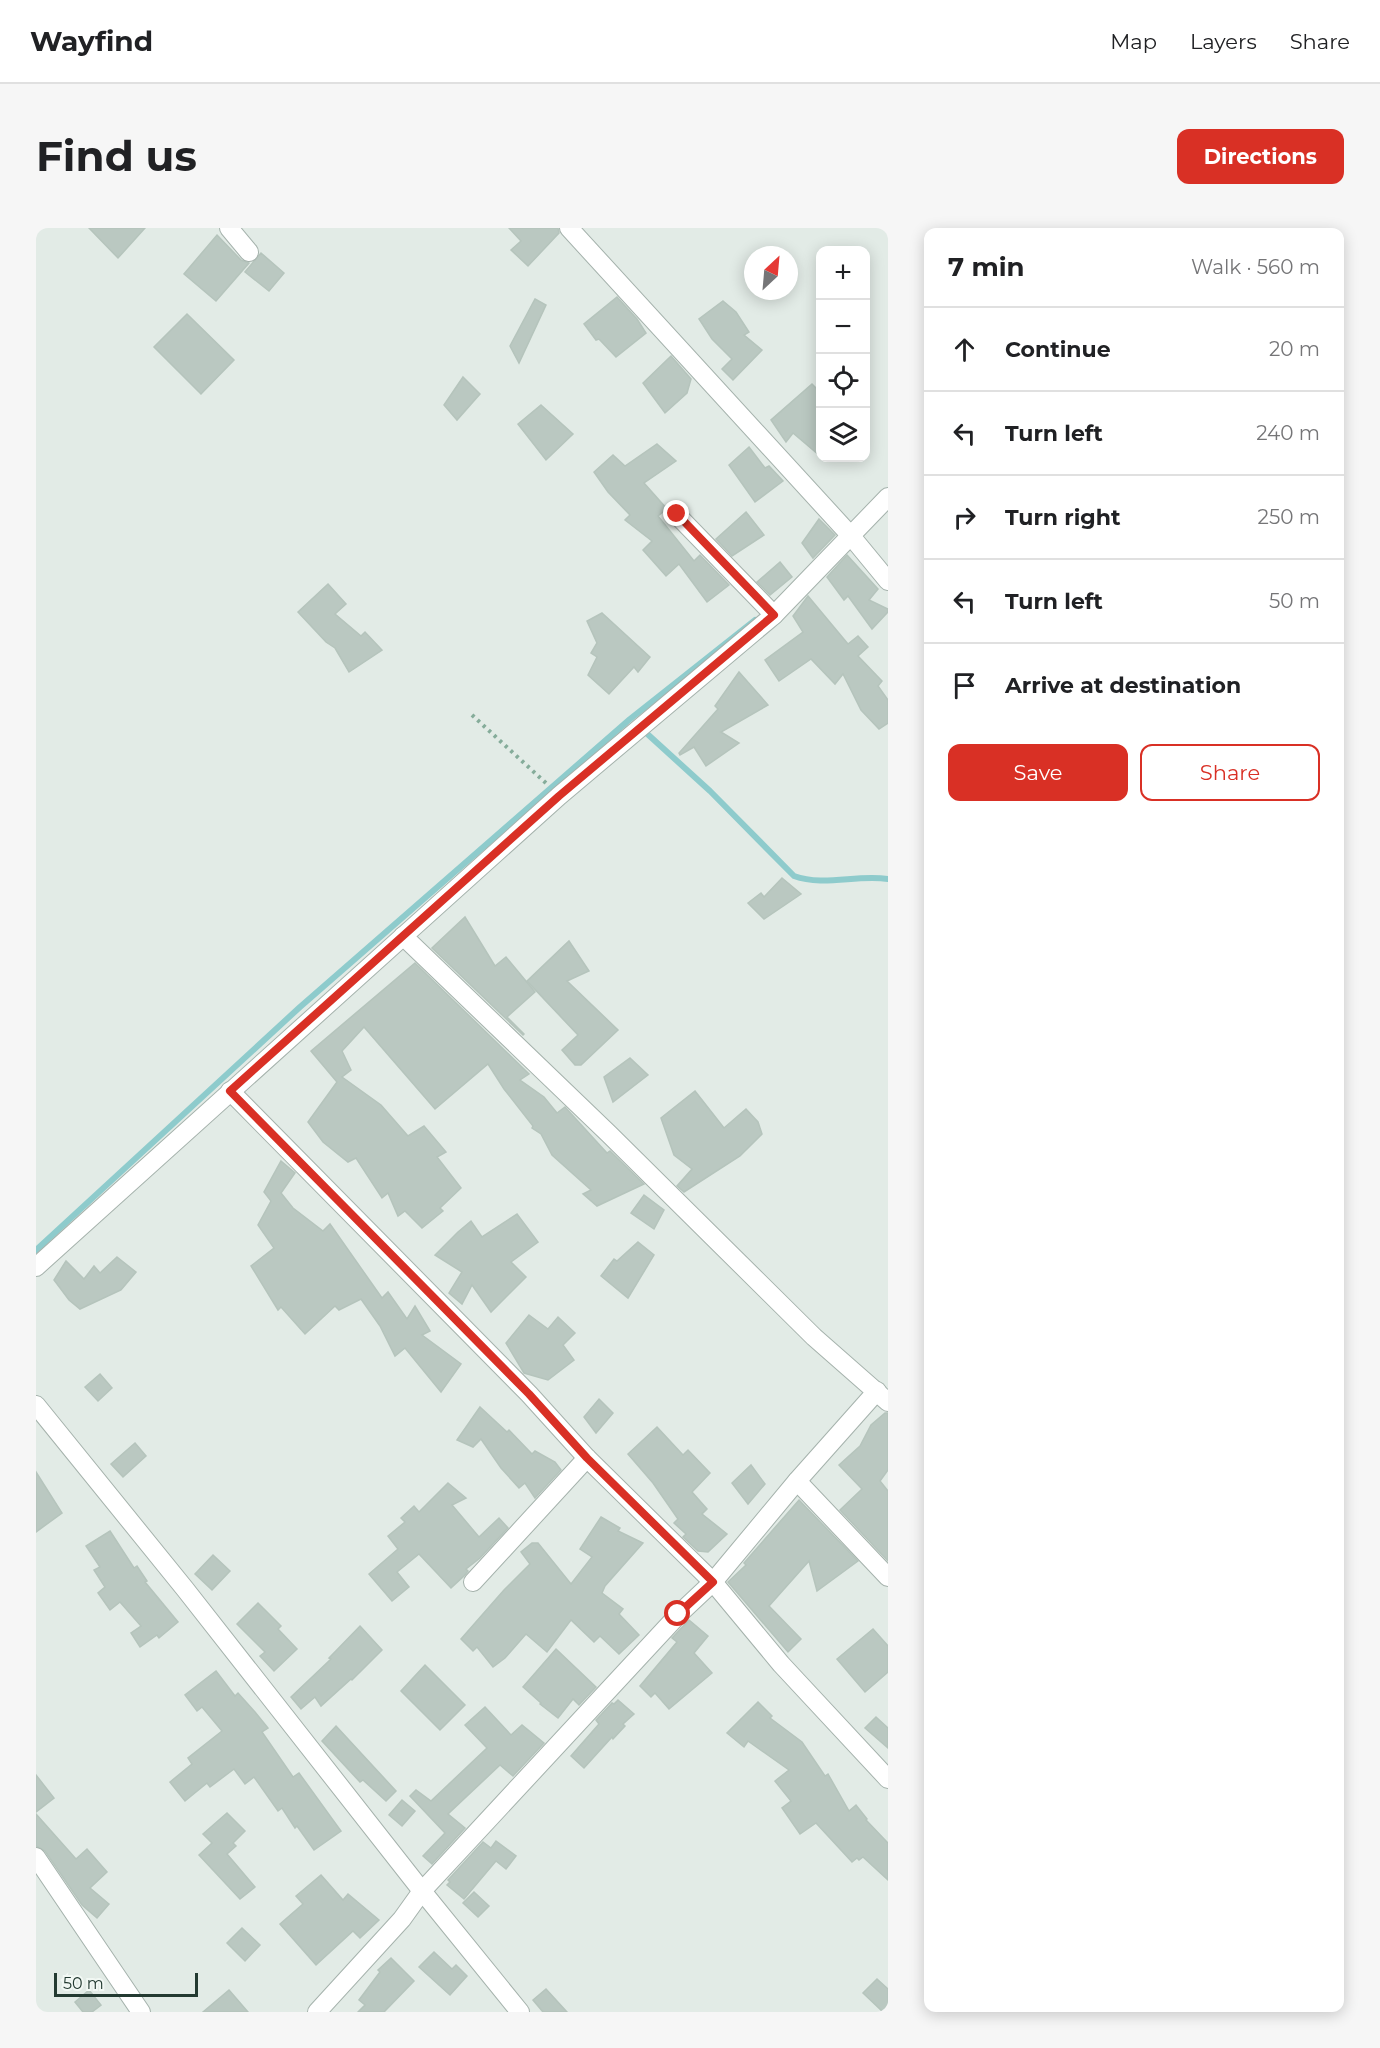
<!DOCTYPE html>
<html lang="en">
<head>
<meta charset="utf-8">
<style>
  :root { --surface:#fff; --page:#f6f6f6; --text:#202124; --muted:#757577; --line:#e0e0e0; --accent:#d93025 }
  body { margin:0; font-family:Montserrat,sans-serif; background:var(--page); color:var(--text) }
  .controls { position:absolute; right:18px; top:18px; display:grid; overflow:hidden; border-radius:12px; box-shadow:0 3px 15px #0003 }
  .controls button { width:54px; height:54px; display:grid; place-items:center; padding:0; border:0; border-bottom:2px solid var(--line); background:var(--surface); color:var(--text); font:30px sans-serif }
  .compass { position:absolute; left:708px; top:18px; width:54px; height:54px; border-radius:50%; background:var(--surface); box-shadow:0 3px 15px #0003; rotate:26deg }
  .scale { position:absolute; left:18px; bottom:15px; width:144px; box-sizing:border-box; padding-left:6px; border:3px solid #233a31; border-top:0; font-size:16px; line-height:21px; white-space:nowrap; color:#233a31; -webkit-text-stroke:4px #f2f8f4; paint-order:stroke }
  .stop { position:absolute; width:18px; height:18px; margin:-14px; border:4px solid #d93025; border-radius:50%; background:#fff }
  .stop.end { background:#d93025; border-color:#fff; box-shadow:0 2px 6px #0008 }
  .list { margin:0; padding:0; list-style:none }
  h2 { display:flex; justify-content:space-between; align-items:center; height:78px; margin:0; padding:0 24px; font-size:26px }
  h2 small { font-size:20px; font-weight:400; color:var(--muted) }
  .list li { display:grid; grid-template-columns:39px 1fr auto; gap:18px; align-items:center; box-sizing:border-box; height:84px; padding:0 24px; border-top:2px solid var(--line) }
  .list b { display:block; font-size:22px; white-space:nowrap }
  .list em { font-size:20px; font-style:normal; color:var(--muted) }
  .actions { display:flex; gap:12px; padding:18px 24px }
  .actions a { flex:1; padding:14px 0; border:2px solid var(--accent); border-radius:12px; text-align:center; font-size:21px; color:var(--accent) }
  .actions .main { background:var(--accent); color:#fff }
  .icon { flex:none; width:33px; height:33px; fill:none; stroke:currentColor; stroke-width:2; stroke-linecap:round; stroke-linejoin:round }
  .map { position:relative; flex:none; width:852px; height:1784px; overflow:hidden; border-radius:12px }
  header { display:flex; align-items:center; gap:36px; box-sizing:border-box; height:84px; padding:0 30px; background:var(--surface); border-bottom:2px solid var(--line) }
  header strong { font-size:28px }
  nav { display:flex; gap:33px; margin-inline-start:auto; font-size:21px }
  .intro { display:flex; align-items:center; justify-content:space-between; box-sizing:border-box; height:144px; padding:0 36px }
  h1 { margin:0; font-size:42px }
  .button { padding:15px 27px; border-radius:12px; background:var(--accent); color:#fff; font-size:21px; font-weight:700 }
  main { display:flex; gap:36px; padding:0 36px }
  aside { flex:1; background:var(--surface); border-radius:12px; box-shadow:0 3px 15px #0003 }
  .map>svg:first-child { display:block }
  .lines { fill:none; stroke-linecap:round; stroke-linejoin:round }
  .stream { stroke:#8ecbcc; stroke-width:6 }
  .building { fill:#bac8c1; stroke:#b5c4bc; stroke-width:1.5 }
  .minor-casing { stroke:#a5b2ac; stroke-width:20 }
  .path { stroke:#85ac9a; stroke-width:4; stroke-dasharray:3 4.5; stroke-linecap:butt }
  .minor { stroke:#fff; stroke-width:18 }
  .route { stroke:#d93025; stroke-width:8 }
</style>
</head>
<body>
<header>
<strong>Wayfind</strong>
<nav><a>Map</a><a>Layers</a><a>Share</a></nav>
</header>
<div class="intro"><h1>Find us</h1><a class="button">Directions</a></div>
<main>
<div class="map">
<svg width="852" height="1784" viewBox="0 0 852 1784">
  <rect width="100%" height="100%" fill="#e2ebe6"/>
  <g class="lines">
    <g class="stream">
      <path d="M607,502L674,563L758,648C788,659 821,646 852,651"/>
      <polyline points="0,1022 264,779 594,491 719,392"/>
    </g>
  </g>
  <g class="building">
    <polygon points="53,0 109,0 82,30"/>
    <polygon points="473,0 522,0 523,5 492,38 475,22 485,13"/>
    <polygon points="181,7 205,32 213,35 180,73 148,46"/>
    <polygon points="225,25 248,45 233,63 209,44"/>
    <polygon points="581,69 601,91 610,105 580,129 563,111 560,112 548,96"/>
    <polygon points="499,71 510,77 483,135 474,118"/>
    <polygon points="687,73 700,84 713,104 708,107 726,122 697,152 686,141 696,131 676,111 663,91"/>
    <polygon points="151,86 198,132 165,166 118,119"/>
    <polygon points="635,128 655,151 651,165 629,185 607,155"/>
    <polygon points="427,149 444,166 421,192 408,177"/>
    <polygon points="776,156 784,164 784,228 757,205 750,214 735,192"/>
    <polygon points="505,177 537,206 510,232 482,196"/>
    <polygon points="621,216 640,233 608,255 631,281 622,288 658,333 664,327 693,357 671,374 643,336 630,348 607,322 616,313 589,292 594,287 572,264 558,244 577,227 589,238"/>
    <polygon points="713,219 729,240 733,238 747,253 719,274 693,237"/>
    <polygon points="710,284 728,307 696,328 680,311"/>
    <polygon points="783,291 799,307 777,330 766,315"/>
    <polygon points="811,327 842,361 833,372 852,381 852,384 836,401 812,368 808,372 791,349"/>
    <polygon points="744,334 756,349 734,367 721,354"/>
    <polygon points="292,356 310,376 299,386 325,408 329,404 346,422 313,444 299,420 290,414 262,384"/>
    <polygon points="772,368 812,416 822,408 832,419 822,428 846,453 842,458 852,472 852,495 843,501 825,482 807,446 799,456 775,431 743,453 729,432 767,404 757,388"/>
    <polygon points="566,385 614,429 602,444 598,439 573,466 552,447 561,429 555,425 561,415 551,393"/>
    <polygon points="703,444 732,477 685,504 703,515 670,538 658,519 644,527 643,525 682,481 679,478"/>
    <polygon points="746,650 765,666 728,691 712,675 725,665 728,669"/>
    <polygon points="429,689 459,738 470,729 499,764 471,789 488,806 487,807 396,720"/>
    <polygon points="533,713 553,743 531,753 582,802 545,837 539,837 526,822 542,807 491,753"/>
    <polygon points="379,735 493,846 484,852 508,869 521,885 529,879 560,913 571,925 574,923 608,956 561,978 547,966 555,962 516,927 505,906 496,900 497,898 468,861 452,836 399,881 328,799 306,823 315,842 306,849 345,877 372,908 388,898 410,924 401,929 425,960 404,980 407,983 386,1000 369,983 362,988 352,965 346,970 320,930 312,934 287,914 272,894 301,854 275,823"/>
    <polygon points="594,830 612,847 577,874 568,849"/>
    <polygon points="659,863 688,900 710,881 722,894 726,906 704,928 648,964 641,958 656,941 638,927 625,890"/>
    <polygon points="245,933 259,945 245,965 257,980 287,1003 294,996 346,1070 352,1064 371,1091 379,1078 394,1103 386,1107 425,1136 405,1164 369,1120 359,1128 344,1098 325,1071 303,1082 299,1078 269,1106 245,1079 242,1082 215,1038 238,1020 222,997 235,973 228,964"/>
    <polygon points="608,967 628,982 618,1001 595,985"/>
    <polygon points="481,986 502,1014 475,1034 490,1049 455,1084 436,1057 426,1076 413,1065 426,1044 399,1027 422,1004 435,993 446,1009"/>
    <polygon points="602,1014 618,1027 592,1070 565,1048 578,1031 581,1033"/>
    <polygon points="81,1029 100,1044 85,1062 44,1081 33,1072 18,1052 30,1033 48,1051 58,1038 64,1045"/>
    <polygon points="493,1087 512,1101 522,1089 539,1105 527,1117 538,1132 512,1152 488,1145 470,1115"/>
    <polygon points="64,1146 76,1160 62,1173 49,1159"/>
    <polygon points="563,1171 577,1185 560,1205 548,1189"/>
    <polygon points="444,1179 471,1204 473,1202 496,1226 499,1223 519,1234 525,1242 499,1270 489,1255 483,1260 465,1240 445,1211 437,1219 421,1212"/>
    <polygon points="849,1185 852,1185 852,1242 844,1253 852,1263 852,1333 804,1282 826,1261 803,1237 824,1218 835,1197"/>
    <polygon points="621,1199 647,1227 652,1222 674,1245 656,1264 671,1281 666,1286 691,1306 672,1324 662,1323 647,1309 650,1306 638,1295 642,1291 617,1255 592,1226"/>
    <polygon points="99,1215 110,1228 87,1249 75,1236"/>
    <polygon points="715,1237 729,1256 712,1276 696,1255"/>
    <polygon points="0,1244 26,1285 0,1304"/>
    <polygon points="412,1255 430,1270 416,1277 443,1309 463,1290 472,1300 444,1330 430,1341 432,1343 428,1348 415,1360 383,1326 361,1344 373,1359 356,1373 333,1346 362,1321 352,1308 369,1294 365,1290 378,1278 383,1284"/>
    <polygon points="763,1272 822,1333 781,1363 773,1333 733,1378 765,1411 752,1424 692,1354 710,1337 708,1335"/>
    <polygon points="565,1289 584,1300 582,1303 607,1315 569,1358 566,1365 587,1381 583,1386 603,1407 583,1426 564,1408 558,1414 535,1392 511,1424 490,1406 469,1430 457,1439 441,1419 437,1423 425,1411 468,1362 494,1336 485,1324 496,1315 502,1315 535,1356 556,1329 544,1321"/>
    <polygon points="74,1303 98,1340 101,1338 111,1353 109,1354 142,1394 123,1410 121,1407 104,1419 95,1405 105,1398 84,1374 74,1382 62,1365 69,1359 58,1342 64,1339 50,1318"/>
    <polygon points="177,1327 194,1343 176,1362 159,1346"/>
    <polygon points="222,1375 245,1398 242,1401 261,1421 238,1443 224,1428 229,1424 201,1396"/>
    <polygon points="653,1392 672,1408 658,1425 676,1445 633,1481 619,1465 615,1469 604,1458 641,1414 636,1410"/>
    <polygon points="324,1398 346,1422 316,1452 315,1451 285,1478 279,1469 265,1481 255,1469 295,1431 293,1430"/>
    <polygon points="837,1401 852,1418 852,1444 829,1464 801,1431"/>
    <polygon points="520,1421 560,1459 543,1477 537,1471 522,1490 504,1476 505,1475 487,1459"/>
    <polygon points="389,1437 429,1477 404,1502 365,1463"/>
    <polygon points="180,1443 199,1468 202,1465 219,1484 232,1500 226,1504 257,1549 263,1545 305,1603 278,1622 261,1598 259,1600 246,1580 242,1583 218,1549 209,1556 198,1541 174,1559 171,1555 149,1573 134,1554 156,1536 152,1530 186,1503 166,1479 161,1483 149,1467"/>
    <polygon points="582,1472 598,1486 587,1496 589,1498 577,1511 576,1509 548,1540 535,1528 563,1496 560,1492 576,1475 578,1476"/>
    <polygon points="722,1474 736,1488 734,1490 766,1514 789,1548 792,1546 813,1583 820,1577 831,1591 830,1592 852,1615 852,1652 827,1629 823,1632 821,1630 816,1634 780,1595 764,1606 746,1580 755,1573 739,1553 753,1542 712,1513 708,1519 691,1505"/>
    <polygon points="449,1479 475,1507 486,1497 508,1515 477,1548 464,1537 412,1586 429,1600 396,1636 387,1628 409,1605 374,1568 380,1562 395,1573 451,1520 429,1497"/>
    <polygon points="840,1489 852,1500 852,1520 829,1500"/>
    <polygon points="300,1498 360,1563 350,1573 327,1552 324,1554 286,1513"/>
    <polygon points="0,1547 18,1570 0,1584"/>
    <polygon points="366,1572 379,1583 366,1598 353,1587"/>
    <polygon points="191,1585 209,1603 197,1615 200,1618 191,1626 219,1659 204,1671 163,1627 176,1615 167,1606"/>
    <polygon points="0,1586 40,1631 51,1621 71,1644 54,1660 73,1676 61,1690 46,1677 9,1623 0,1618"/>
    <polygon points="460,1613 480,1628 470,1641 460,1633 428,1671 411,1657 414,1654 412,1652 447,1614 455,1620"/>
    <polygon points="285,1647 307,1672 312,1666 343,1692 324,1710 317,1703 280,1737 244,1696 267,1676 260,1668"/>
    <polygon points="438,1664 453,1678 442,1689 427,1675"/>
    <polygon points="206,1700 224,1717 209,1733 191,1715"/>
    <polygon points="398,1724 416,1741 420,1737 431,1748 414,1767 383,1739"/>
    <polygon points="355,1730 378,1753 348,1784 322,1784 329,1777 323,1772 344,1744 342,1742"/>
    <polygon points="841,1751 852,1761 852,1784 847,1784 827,1765"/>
    <polygon points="510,1761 531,1784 507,1784 497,1772"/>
    <polygon points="53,1762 65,1777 56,1784 47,1784 39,1774"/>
    <polygon points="193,1762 212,1784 167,1784"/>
  </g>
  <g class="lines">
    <defs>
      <g id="minor">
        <polyline points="193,0 213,24"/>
        <polyline points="533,0 815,308 852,353"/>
        <polyline points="641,287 738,387"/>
        <polyline points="367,708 573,906 778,1109 852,1174"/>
        <polyline points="194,863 493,1166 551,1230 677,1354 745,1436 852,1551"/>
        <polyline points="0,1039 523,568 738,387 852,269"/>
        <polyline points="0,1177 149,1361 386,1663 484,1784"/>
        <polyline points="761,1253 852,1349"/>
        <polyline points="437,1354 551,1230"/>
        <polyline points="0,1629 105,1784"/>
        <polyline points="281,1784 366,1691 386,1663 643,1386 677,1354 761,1253 841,1163"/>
      </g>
    </defs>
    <use href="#minor" class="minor-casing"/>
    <polyline class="path" points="436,487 512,557"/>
    <use href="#minor" class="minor"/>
  </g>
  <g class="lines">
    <polyline class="route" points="641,286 738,387 523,568 194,863 493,1166 551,1230 677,1354 642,1386"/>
  </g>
</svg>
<div class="controls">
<button>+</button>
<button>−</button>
<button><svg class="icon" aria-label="locate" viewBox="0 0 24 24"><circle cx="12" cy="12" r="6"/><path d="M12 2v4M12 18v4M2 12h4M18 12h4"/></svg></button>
<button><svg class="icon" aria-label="layers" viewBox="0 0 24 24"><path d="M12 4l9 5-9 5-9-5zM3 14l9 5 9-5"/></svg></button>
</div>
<svg class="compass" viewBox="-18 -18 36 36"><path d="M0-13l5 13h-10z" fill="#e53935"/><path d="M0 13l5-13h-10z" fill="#757577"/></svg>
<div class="scale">50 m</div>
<div class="stop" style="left:642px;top:1386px"></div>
<div class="stop end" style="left:641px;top:286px"></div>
</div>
<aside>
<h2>7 min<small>Walk · 560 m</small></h2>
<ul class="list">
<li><svg class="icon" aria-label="ahead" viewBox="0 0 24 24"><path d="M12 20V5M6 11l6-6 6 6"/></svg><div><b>Continue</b></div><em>20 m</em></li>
<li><svg class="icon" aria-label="left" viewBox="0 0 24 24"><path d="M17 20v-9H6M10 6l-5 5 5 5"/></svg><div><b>Turn left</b></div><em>240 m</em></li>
<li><svg class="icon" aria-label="right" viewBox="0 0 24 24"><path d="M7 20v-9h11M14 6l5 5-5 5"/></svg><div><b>Turn right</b></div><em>250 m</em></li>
<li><svg class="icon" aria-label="left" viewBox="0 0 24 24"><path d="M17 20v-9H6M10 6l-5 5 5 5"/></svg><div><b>Turn left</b></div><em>50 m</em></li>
<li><svg class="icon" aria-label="arrive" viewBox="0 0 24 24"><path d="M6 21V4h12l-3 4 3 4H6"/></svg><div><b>Arrive at destination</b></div></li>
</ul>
<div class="actions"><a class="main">Save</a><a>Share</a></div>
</aside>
</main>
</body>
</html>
